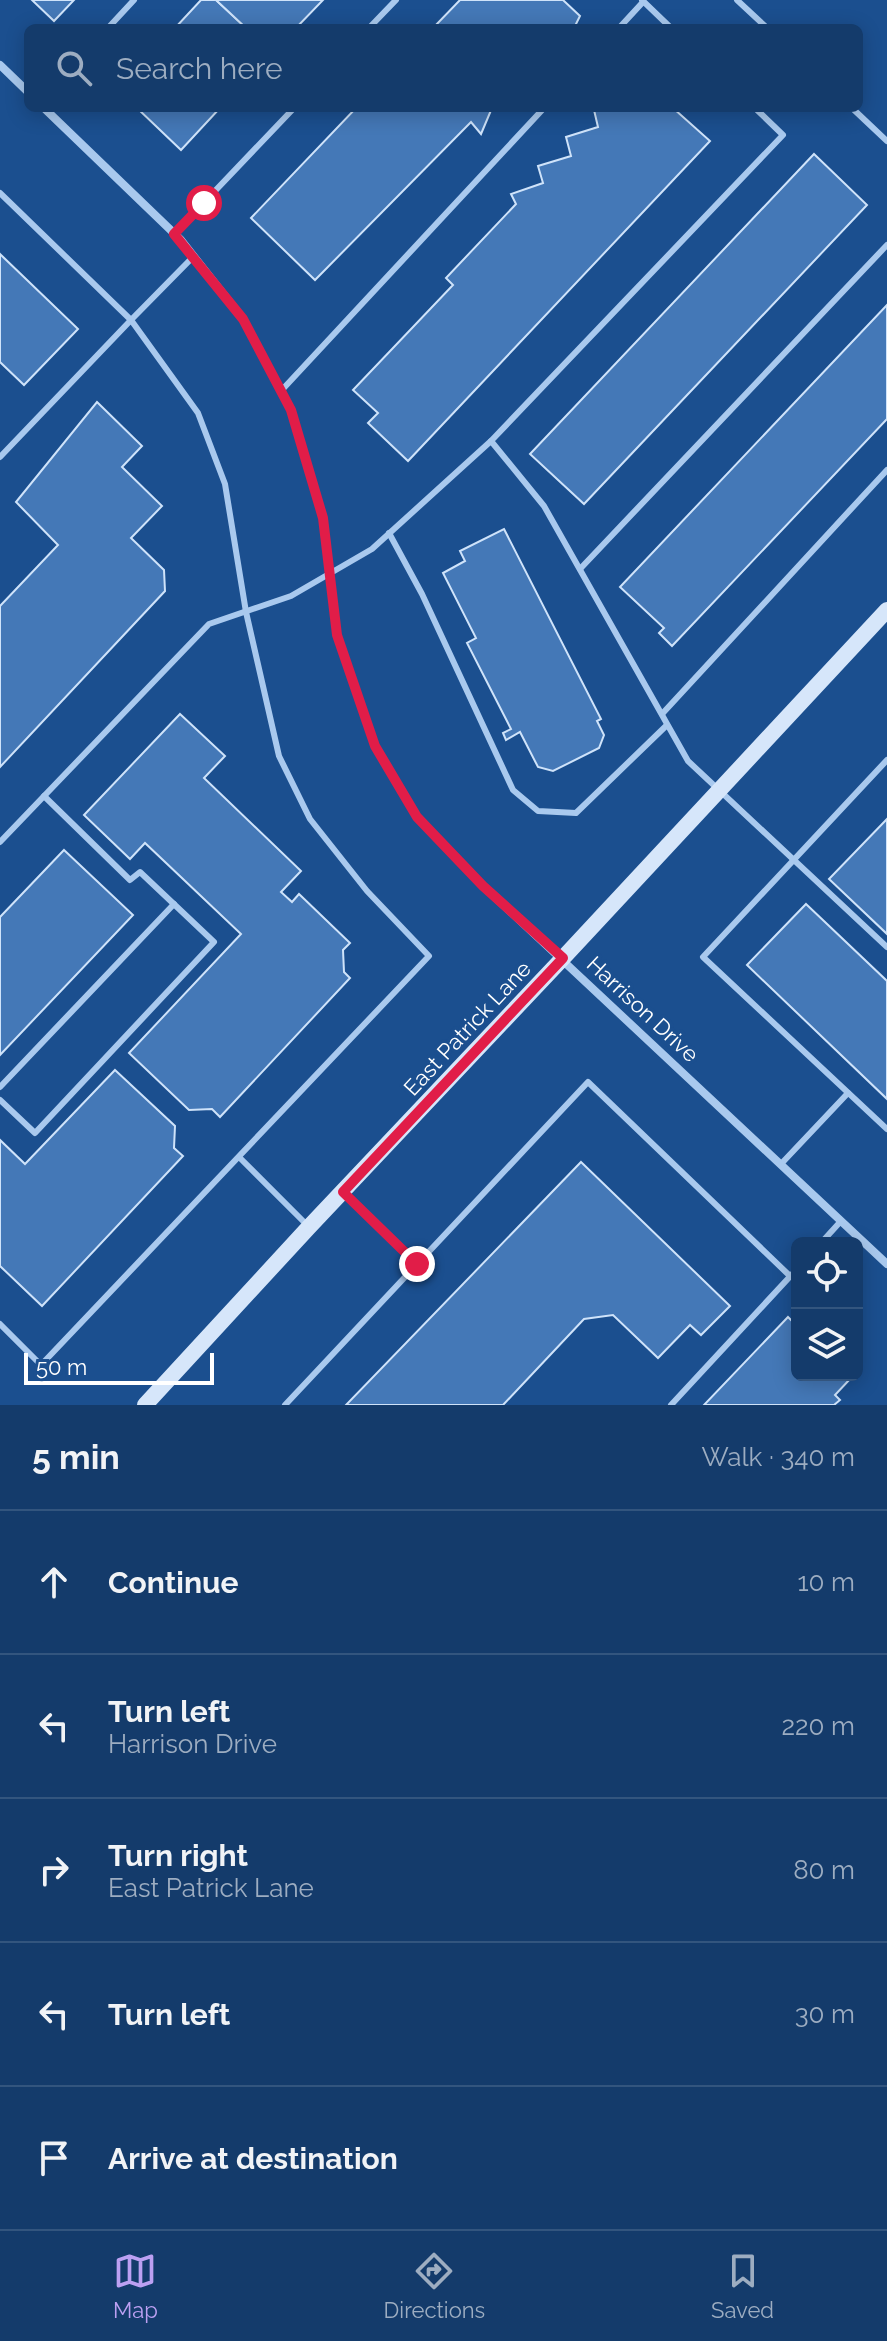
<!DOCTYPE html>
<html lang="en">
<head>
<meta charset="utf-8">
<style>
  :root { --surface:#143b6b; --page:#214673; --text:#f1f3f6; --muted:#9dadc1; --line:#33557e; --accent:#bca0f2 }
  body { margin:0; font-family:Raleway,sans-serif; background:var(--page); color:var(--text) }
  .controls { position:absolute; right:24px; bottom:24px; display:grid; overflow:hidden; border-radius:12px; box-shadow:0 4px 20px #0003 }
  .controls button { width:72px; height:72px; display:grid; place-items:center; padding:0; border:0; border-bottom:2px solid var(--line); background:var(--surface); color:var(--text); font:40px sans-serif }
  .scale { position:absolute; left:24px; bottom:20px; width:190px; box-sizing:border-box; padding-left:8px; border:4px solid #fff; border-top:0; font-size:22px; line-height:28px; white-space:nowrap; color:#fff; -webkit-text-stroke:6px #1b4f8f; paint-order:stroke }
  .stop { position:absolute; width:24px; height:24px; margin:-18px; border:6px solid #e11d48; border-radius:50%; background:#fff }
  .stop.end { background:#e11d48; border-color:#fff; box-shadow:0 2px 8px #0008 }
  .list { margin:0; padding:0; list-style:none }
  h2 { display:flex; justify-content:space-between; align-items:center; height:104px; margin:0; padding:0 32px; font-size:34px }
  h2 small { font-size:26px; font-weight:400; color:var(--muted) }
  .list li { display:grid; grid-template-columns:52px 1fr auto; gap:24px; align-items:center; box-sizing:border-box; height:144px; padding:0 32px; border-top:2px solid var(--line) }
  .list b { display:block; font-size:30px; white-space:nowrap }
  .list p { margin:0; font-size:26px; white-space:nowrap; color:var(--muted) }
  .list em { font-size:26px; font-style:normal; color:var(--muted) }
  .icon { flex:none; width:44px; height:44px; fill:none; stroke:currentColor; stroke-width:2; stroke-linecap:round; stroke-linejoin:round }
  .map { position:relative; flex:none; width:887px; height:1405px; overflow:hidden }
  .search { position:absolute; background:var(--surface); box-shadow:0 4px 20px #0003; left:24px; right:24px; top:24px; height:88px; display:flex; align-items:center; gap:20px; box-sizing:border-box; padding:0 28px; border-radius:12px; color:var(--muted); font-size:30px }
  .sheet { height:824px; background:var(--surface) }
  nav { display:flex; justify-content:space-around; align-items:center; box-sizing:border-box; height:112px; border-top:2px solid var(--line); background:var(--surface); font-size:22px; color:var(--muted) }
  nav a { display:grid; justify-items:center; gap:4px }
  nav .on { color:var(--accent) }
  .map>svg:first-child { display:block }
  .building { fill:#4478b7; stroke:#cfe3fa; stroke-width:2 }
  .lines { fill:none; stroke-linecap:round; stroke-linejoin:round }
  .service { stroke:#a9c9ee; stroke-width:6 }
  .minor { stroke:#a9c9ee; stroke-width:8 }
  .secondary { stroke:#d6e6fa; stroke-width:16 }
  .route { stroke:#e11d48; stroke-width:10 }
  .labels { text-anchor:middle; stroke-width:7; stroke-linejoin:round; paint-order:stroke }
  .street-label { font-size:22px; fill:#fff; stroke:#1b4f8f }
</style>
</head>
<body>
<div class="map">
<svg width="887" height="1405" viewBox="0 0 887 1405">
  <rect width="100%" height="100%" fill="#1b4f8f"/>
  <g class="building">
    <polygon points="32,0 74,0 54,21"/>
    <polygon points="201,0 216,0 246,28 175,28"/>
    <polygon points="216,0 323,0 296,28 246,28"/>
    <polygon points="460,0 563,0 580,16 574,28 433,28"/>
    <polygon points="137,108 220,108 181,150"/>
    <polygon points="356,108 492,108 481,134 471,122 315,280 251,218"/>
    <polygon points="600,108 673,108 710,141 408,461 368,423 378,413 353,390 453,285 446,278 516,204 511,194 543,183 538,166 571,156 566,137 598,127 594,110"/>
    <polygon points="814,154 867,205 584,504 530,454"/>
    <polygon points="0,254 78,329 24,385 0,362"/>
    <polygon points="887,305 887,419 672,646 659,633 664,628 620,587"/>
    <polygon points="97,402 142,446 122,467 162,506 131,538 164,570 165,591 0,767 0,606 58,545 16,502"/>
    <polygon points="504,529 601,719 597,721 604,735 599,748 553,771 538,767 520,732 506,740 503,733 511,729 467,643 476,638 443,573 465,561 460,551"/>
    <polygon points="180,714 225,756 204,778 301,871 281,892 292,902 299,894 350,943 343,950 344,972 350,978 220,1117 212,1109 189,1110 129,1053 241,934 145,843 130,859 84,815"/>
    <polygon points="887,819 887,934 829,879"/>
    <polygon points="64,850 133,915 0,1055 0,917"/>
    <polygon points="806,904 887,981 887,1099 747,965"/>
    <polygon points="115,1070 175,1126 174,1148 183,1156 42,1306 0,1266 0,1140 25,1164"/>
    <polygon points="581,1162 730,1306 701,1335 690,1325 658,1358 613,1315 584,1319 503,1405 346,1405"/>
    <polygon points="788,1317 797,1326 797,1375 848,1375 851,1378 835,1395 840,1400 834,1405 704,1405"/>
  </g>
  <g class="lines">
    <g class="service">
      <polyline points="642,0 671,28"/>
      <polyline points="737,0 767,28"/>
      <polyline points="108,28 134,0"/>
      <polyline points="369,28 396,0"/>
      <polyline points="619,28 643,2"/>
      <polyline points="852,108 887,141"/>
      <polyline points="0,193 131,320 194,256"/>
      <polyline points="174,234 294,108"/>
      <polyline points="281,391 544,108"/>
      <polyline points="491,441 544,506 688,761 887,947"/>
      <polyline points="0,457 131,320 198,413 225,484 246,612 279,756 310,819 367,891 429,956 41,1365 0,1324"/>
      <polyline points="389,533 422,594 513,790 538,811 576,813 667,725"/>
      <polyline points="580,569 887,245"/>
      <polyline points="662,714 887,470"/>
      <polyline points="887,760 703,957 887,1129"/>
      <polyline points="0,842 209,624 291,596 372,549 491,441 783,135 755,108"/>
      <polyline points="0,1087 174,904"/>
      <polyline points="0,1100 35,1133 214,942 140,872 130,880 44,796"/>
      <polyline points="239,1157 309,1227"/>
      <polyline points="781,1164 848,1093"/>
      <polyline points="343,1192 417,1264"/>
      <polyline points="821,1243 841,1221"/>
      <polyline points="285,1405 588,1082 790,1276"/>
      <polyline points="671,1405 797,1269"/>
    </g>
    <g class="minor">
      <polyline points="0,65 28,92"/>
      <polyline points="44,108 181,240 243,319 291,410 323,518 337,635 375,746 417,817 483,886 887,1264"/>
    </g>
    <polyline class="secondary" points="145,1405 309,1227 563,958 887,610"/>
  </g>
  <g class="lines">
    <polyline class="route" points="204,203 174,234 243,319 291,410 323,518 337,635 375,746 417,817 483,886 563,958 343,1192 417,1264"/>
  </g>
  <g class="labels">
    <g class="street-label">
      <text transform="translate(643 1009) rotate(43)" y="8">Harrison Drive</text>
      <text transform="translate(467 1028) rotate(-47)" y="8">East Patrick Lane</text>
    </g>
  </g>
</svg>
<div class="controls">
<button><svg class="icon" aria-label="locate" viewBox="0 0 24 24"><circle cx="12" cy="12" r="6"/><path d="M12 2v4M12 18v4M2 12h4M18 12h4"/></svg></button>
<button><svg class="icon" aria-label="layers" viewBox="0 0 24 24"><path d="M12 4l9 5-9 5-9-5zM3 14l9 5 9-5"/></svg></button>
</div>
<div class="scale">50 m</div>
<div class="stop" style="left:204px;top:203px"></div>
<div class="stop end" style="left:417px;top:1264px"></div>
<div class="search"><svg class="icon" aria-label="search" viewBox="0 0 24 24"><circle cx="10" cy="10" r="6"/><path d="M15 15l6 6"/></svg>Search here</div>
</div>
<section class="sheet">
<h2>5 min<small>Walk · 340 m</small></h2>
<ul class="list">
<li><svg class="icon" aria-label="ahead" viewBox="0 0 24 24"><path d="M12 20V5M6 11l6-6 6 6"/></svg><div><b>Continue</b></div><em>10 m</em></li>
<li><svg class="icon" aria-label="left" viewBox="0 0 24 24"><path d="M17 20v-9H6M10 6l-5 5 5 5"/></svg><div><b>Turn left</b><p>Harrison Drive</p></div><em>220 m</em></li>
<li><svg class="icon" aria-label="right" viewBox="0 0 24 24"><path d="M7 20v-9h11M14 6l5 5-5 5"/></svg><div><b>Turn right</b><p>East Patrick Lane</p></div><em>80 m</em></li>
<li><svg class="icon" aria-label="left" viewBox="0 0 24 24"><path d="M17 20v-9H6M10 6l-5 5 5 5"/></svg><div><b>Turn left</b></div><em>30 m</em></li>
<li><svg class="icon" aria-label="arrive" viewBox="0 0 24 24"><path d="M6 21V4h12l-3 4 3 4H6"/></svg><div><b>Arrive at destination</b></div></li>
</ul>
</section>
<nav>
<a class="on"><svg class="icon" aria-label="map" viewBox="0 0 24 24"><path d="M3 6l6-2 6 2 6-2v14l-6 2-6-2-6 2zM9 4v14M15 6v14"/></svg>Map</a>
<a><svg class="icon" aria-label="directions" viewBox="0 0 24 24"><path d="M12 3l9 9-9 9-9-9zM9 14v-3h6M13 9l2 2-2 2"/></svg>Directions</a>
<a><svg class="icon" aria-label="saved" viewBox="0 0 24 24"><path d="M7 4h10v16l-5-4-5 4z"/></svg>Saved</a>
</nav>
</body>
</html>
